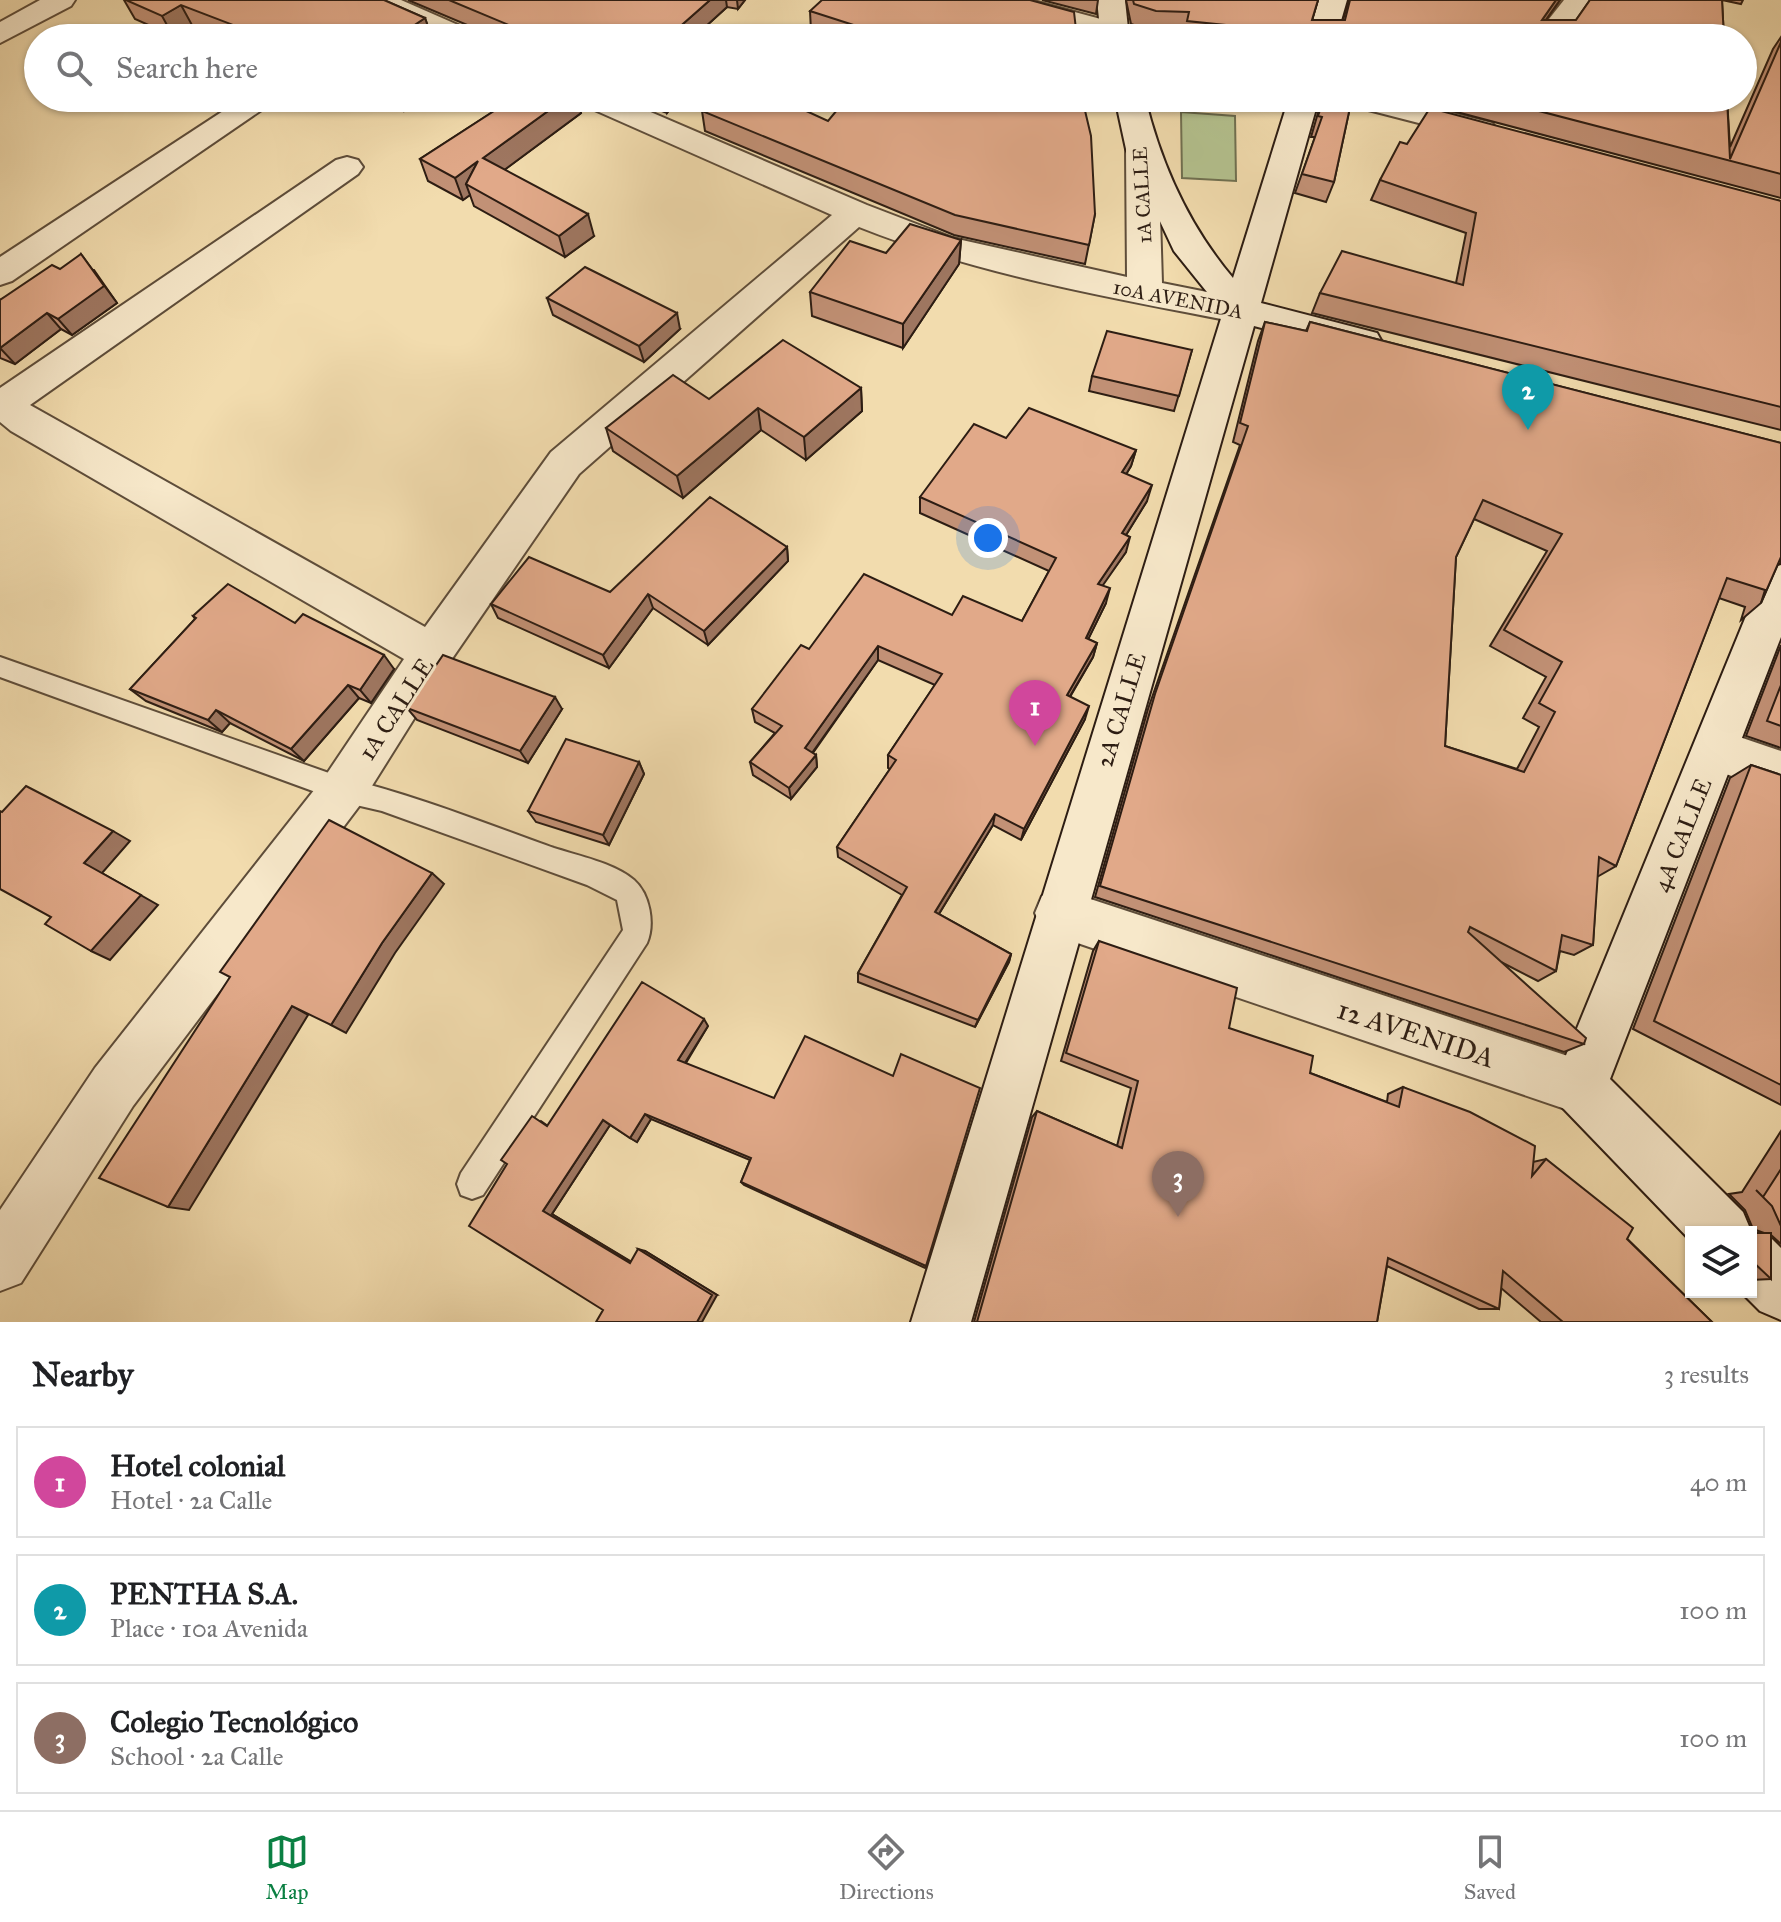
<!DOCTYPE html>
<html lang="en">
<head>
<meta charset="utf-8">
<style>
  :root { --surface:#fff; --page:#f6f6f6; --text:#202124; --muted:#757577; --line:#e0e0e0; --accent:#0b8043 }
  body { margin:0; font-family:"IM FELL Great Primer",serif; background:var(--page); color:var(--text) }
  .controls { position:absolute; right:24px; bottom:24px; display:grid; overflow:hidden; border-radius:0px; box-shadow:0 2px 6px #0004 }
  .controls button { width:72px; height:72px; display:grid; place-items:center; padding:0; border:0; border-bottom:2px solid var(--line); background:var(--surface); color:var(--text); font:40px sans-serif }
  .you { position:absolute; left:988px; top:538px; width:28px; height:28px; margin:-20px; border:6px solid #fff; border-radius:50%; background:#1a73e8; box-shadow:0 0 0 12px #1a73e833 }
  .badge { display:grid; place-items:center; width:52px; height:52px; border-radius:50%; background:var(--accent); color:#fff; font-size:26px; font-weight:700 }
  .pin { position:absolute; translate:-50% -66px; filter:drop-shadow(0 2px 4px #0008) }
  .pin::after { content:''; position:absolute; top:42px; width:28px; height:24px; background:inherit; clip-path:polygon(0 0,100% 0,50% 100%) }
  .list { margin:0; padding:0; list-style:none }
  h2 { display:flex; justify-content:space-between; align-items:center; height:104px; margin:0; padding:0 32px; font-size:34px }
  h2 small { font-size:26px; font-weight:400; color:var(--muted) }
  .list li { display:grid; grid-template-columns:52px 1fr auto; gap:24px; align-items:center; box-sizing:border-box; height:112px; margin:0 16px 16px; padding:0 16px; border:2px solid var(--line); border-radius:0px }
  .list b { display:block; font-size:30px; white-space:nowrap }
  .list p { margin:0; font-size:26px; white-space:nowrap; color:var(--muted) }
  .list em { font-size:26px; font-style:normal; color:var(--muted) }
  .icon { flex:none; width:44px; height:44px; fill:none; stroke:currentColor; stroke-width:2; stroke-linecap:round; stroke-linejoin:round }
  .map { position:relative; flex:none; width:1781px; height:1322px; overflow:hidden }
  .search { position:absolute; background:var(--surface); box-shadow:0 2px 6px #0004; left:24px; right:24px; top:24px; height:88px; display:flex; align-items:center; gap:20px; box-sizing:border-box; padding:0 28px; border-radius:44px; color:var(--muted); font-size:30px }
  .sheet { height:488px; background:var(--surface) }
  nav { display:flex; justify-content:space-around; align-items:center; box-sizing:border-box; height:112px; border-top:2px solid var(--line); background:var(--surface); font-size:22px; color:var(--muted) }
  nav a { display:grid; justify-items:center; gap:4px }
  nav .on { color:var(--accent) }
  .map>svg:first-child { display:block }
  .green { fill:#b4c28f; stroke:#707051; stroke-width:2 }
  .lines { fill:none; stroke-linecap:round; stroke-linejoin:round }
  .service-casing { stroke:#5e4d3a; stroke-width:4 }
  .minor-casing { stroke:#5e4d3a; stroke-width:4 }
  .secondary-casing { stroke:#2d1d13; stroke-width:4 }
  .service { fill:#f7e8ca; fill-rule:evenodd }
  .minor { fill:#f7e8ca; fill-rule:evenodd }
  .secondary { fill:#f7e8ca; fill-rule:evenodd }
  .wall { fill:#c29176; stroke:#2d1d13; stroke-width:2; fill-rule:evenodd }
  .shaded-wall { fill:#9e7660; stroke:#2d1d13; stroke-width:2 }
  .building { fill:#e1a989; stroke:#2d1d13; stroke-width:2; fill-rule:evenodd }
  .labels { text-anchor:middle; stroke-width:6; stroke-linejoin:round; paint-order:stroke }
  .far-street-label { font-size:20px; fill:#2d1d13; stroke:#f7e8ca }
  .street-label { font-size:24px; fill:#2d1d13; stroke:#f7e8ca }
  .near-street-label { font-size:28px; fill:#2d1d13; stroke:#f7e8ca }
</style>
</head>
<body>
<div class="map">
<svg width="1781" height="1322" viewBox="0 0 1781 1322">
  <rect width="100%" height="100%" fill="#f2dcae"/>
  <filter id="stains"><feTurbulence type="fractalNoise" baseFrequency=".0025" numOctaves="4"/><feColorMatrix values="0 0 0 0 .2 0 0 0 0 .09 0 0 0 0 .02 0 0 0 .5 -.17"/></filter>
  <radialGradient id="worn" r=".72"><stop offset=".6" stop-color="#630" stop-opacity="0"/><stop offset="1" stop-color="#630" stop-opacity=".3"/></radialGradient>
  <polygon class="green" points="1181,112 1235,116 1236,181 1182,178"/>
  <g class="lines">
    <defs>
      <path id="service" d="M0,657L343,778C415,795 484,823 554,848C579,856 614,863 634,880C650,894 655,924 647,943L483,1195L472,1199L461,1195L457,1184L461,1173L623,930L617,900L587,885L382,811L343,802L0,677Z"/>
      <g id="minor">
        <polygon points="40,0 75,0 71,6 0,43 0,22"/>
        <polygon points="363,0 401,0 474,32 478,38 440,38 367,6"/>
        <polygon points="984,0 1030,0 1149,32 1153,38 1106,38 988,6"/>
        <polygon points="1564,0 1593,0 1563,38 1534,38"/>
        <polygon points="243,98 279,98 12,281 0,285 0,257"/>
        <path d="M577,98H618L867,205L953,238L1127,277L1126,149L1131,142L1142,139L1153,142L1158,149L1162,283L1242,299L1255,302L1260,311L1255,320L1242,323C1112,298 983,276 859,227L579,474L447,666L360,805L133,1106L21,1283L0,1291V1210L95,1068L326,775L404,659L11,431L0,422V388L336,160L347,157L358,160L363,167L358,174L30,405L425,627L551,452L832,215L581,104Z"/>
        <polygon points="1341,98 1392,98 1492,123 1497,130 1492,137 1481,139 1345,104"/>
        <polygon points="1716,729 1781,751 1781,793 1700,765 1693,750 1700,735"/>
        <polygon points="1060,889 1580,1060 1599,1068 1607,1087 1599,1106 1580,1114 1060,937 1042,930 1035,913 1042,896"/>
      </g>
      <g id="secondary">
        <polygon points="1097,0 1125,0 1129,38 1101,38"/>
        <polygon points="1319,0 1347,0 1336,38 1308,38"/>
        <path d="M1115,98H1145C1161,164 1189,226 1233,278L1289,98H1319L1261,303L1377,333L1382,342L1377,351L1364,355L1254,326L971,1322H911L1223,312L1174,251L1126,149Z"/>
        <polygon points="1781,565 1781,637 1610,1079 1743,1212 1751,1231 1772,1239 1781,1248 1781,1320 1760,1311 1741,1292 1751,1292 1751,1232 1691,1232 1691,1241 1561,1106 1553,1087 1760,582 1766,570"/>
      </g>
    </defs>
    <use href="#service" class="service-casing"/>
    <use href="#minor" class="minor-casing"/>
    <use href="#secondary" class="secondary-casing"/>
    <use href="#service" class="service"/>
    <use href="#minor" class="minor"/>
    <use href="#secondary" class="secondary"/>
  </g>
  <g class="wall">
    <polygon points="124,0 384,0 425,18 432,38 225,38 192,25 173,36 135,19"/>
    <polygon points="408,0 745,0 738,9 727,7 693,38 498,38"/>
    <polygon points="1042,0 1098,0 1096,14"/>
    <polygon points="1126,0 1318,0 1312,20 1343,20 1349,0 1560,0 1546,20 1576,20 1590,0 1743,0 1741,4 1722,0 1724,38 1183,38 1184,32 1152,31 1131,24"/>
    <polygon points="810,11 1077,38 832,38 811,31"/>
    <polygon points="1781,37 1781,198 1434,106 1438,98 1727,98 1730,147 1773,49"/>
    <polygon points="381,98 424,98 404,111"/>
    <polygon points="514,98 577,98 581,113 504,170 594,236 565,257 474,206 470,195 463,200 428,181 420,159"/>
    <polygon points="628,98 678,98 667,113"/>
    <polygon points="1320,98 1352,98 1334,182 1326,202 1295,193 1315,137 1311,137 1322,99"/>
    <polygon points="702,111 828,121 1095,214 1085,264 954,235 705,131"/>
    <polygon points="1407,144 1781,201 1781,430 1312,313 1320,293 1456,283 1466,233 1371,200 1380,180"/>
    <polygon points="961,240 959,264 903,348 812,316 810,292 886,253"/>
    <polygon points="60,269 94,270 117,303 72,335 61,329 15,364 0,358 0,300"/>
    <polygon points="547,298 680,329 644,362 553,315"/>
    <path d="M1265,322L1306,331L1310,322L1781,443V563L1778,564L1761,603L1741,620L1745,607L1719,598L1616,866L1597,877L1593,945L1574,955L1560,951L1556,971L1538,981L1501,962L1584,1044L1564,1052L1095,897L1148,709L1240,445L1233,442L1258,341ZM1474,519L1547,551L1490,646L1546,677L1523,718L1539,727L1517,769L1445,746L1456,557Z"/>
    <polygon points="1192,350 1174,411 1089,391 1092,376"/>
    <polygon points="861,388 862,411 806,460 761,430 683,498 613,451 606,428 709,399"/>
    <polygon points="1006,438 1136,450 1131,466 1126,474 1147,501 1126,535 1126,552 1102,585 1106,603 1088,639 1097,643 1093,657 1070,697 1085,719 1021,840 993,825 939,914 1011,954 1009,962 975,1027 858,982 858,973 902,895 838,857 837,847 890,769 888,768 888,755 935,685 878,660 813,753 816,755 817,767 791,799 753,775 750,762 775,733 755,722 752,709 809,649 952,615 1022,621 1049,571 920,513 920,497"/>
    <polygon points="787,547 788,561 708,645 653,608 609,668 498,618 491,604 610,592"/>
    <polygon points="193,616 295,623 394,669 371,703 359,698 304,761 230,723 222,732 146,701 130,689 195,619"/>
    <polygon points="1781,645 1781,748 1746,736"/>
    <polygon points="407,708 562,709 528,763 417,720"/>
    <polygon points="639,762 644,774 609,845 536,822 528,811"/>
    <polygon points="1751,765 1781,775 1781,1105 1633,1029 1730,778"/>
    <polygon points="1099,941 1229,1028 1310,1073 1387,1102 1388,1094 1403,1087 1533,1162 1546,1159 1712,1322 1541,1322 1501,1288 1499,1309 1479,1309 1387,1266 1377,1322 974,1322 1032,1117 1037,1111 1117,1146 1131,1088 1061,1061 1093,951"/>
    <polygon points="708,1026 686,1063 926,1266 925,1268 744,1185 741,1182 750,1160 651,1119 637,1142 610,1125 552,1214 631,1262 645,1251 717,1295 603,1310 507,1164 541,1121 548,1126"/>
    <polygon points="1781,1131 1781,1244 1771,1235 1771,1279 1751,1280 1751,1233 1764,1233 1753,1229 1745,1210 1729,1194 1742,1192"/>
  </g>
  <g class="shaded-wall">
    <polygon points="710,0 726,0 727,7 693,38 667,38"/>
    <polygon points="737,0 745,0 738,9"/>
    <polygon points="1556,0 1560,0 1533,38 1542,20"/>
    <polygon points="181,5 192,25 173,36 162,16"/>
    <polygon points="425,18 432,38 395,38"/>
    <polygon points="399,98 424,98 404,111"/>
    <polygon points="566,98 577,98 581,113 491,180 483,158"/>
    <polygon points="665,98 678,98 667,113"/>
    <polygon points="478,161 466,184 470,195 463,200 455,178"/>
    <polygon points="588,214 594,236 565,257 559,236"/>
    <polygon points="961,240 959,264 903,348 903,324"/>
    <polygon points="81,254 117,303 72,335 58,319"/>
    <polygon points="47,313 61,329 15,364 0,348"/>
    <polygon points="677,313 680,329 644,362 639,346"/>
    <polygon points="861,388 862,411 806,460 804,437"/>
    <polygon points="758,408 761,430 683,498 677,476"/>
    <polygon points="1136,450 1131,466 1118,488 1122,472"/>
    <polygon points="1152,485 1147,501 1118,548 1122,533"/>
    <polygon points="1130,537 1126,552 1094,598 1098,584"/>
    <polygon points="787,547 788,561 708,645 704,631"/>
    <polygon points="1110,588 1106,603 1082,652 1086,638"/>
    <polygon points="648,594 653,608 609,668 603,655"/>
    <polygon points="1097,643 1093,657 1063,708 1067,695"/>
    <polygon points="878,646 878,660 807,760 805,748"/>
    <polygon points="384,655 394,669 371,703 360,690"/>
    <polygon points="348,685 359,698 304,761 291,749"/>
    <polygon points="555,697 562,709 528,763 520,751"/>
    <polygon points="1089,706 1085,719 1021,840 1024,829"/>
    <polygon points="216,710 230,723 222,732 208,720"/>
    <polygon points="816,755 817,767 791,799 789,788"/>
    <polygon points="639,762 644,774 609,845 603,835"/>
    <polygon points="995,814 993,825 934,922 935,912"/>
    <polygon points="113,831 130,841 102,873 158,905 110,960 91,951 84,863"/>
    <polygon points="432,873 444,884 395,953 346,1033 331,1025 382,943"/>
    <polygon points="1011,954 1009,962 975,1027 978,1020"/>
    <polygon points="292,1006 308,1015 189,1210 168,1207"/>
    <polygon points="704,1019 708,1026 683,1066 678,1060"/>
    <polygon points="645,1114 651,1119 637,1142 630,1138"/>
    <polygon points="603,1120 610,1125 552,1214 637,1265 630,1263 543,1211"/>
    <polygon points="638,1249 645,1251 717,1295 702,1322 697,1322"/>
  </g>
  <g class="building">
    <polygon points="126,0 384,0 425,18 395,38 267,38 181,5 162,16"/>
    <polygon points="449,0 710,0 667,38 540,38"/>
    <polygon points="822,0 1030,0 1074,12 1077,38 894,38 810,11"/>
    <polygon points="1133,0 1318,0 1312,20 1345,20 1350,0 1556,0 1542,20 1576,20 1590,0 1722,0 1724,38 1379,38 1365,35 1364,38 1246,38 1223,35 1225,25 1187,21 1189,12 1156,11 1134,4"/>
    <polygon points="1781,42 1781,174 1489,98 1727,98 1730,159"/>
    <polygon points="514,98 566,98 483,158 588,214 559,236 466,184 478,161 455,178 420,159"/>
    <polygon points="716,98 778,98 828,121 847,98 1082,98 1091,136 1095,214 1089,245 955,215 702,111"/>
    <polygon points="1324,98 1352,98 1334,182 1302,174 1322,117 1318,116"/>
    <polygon points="1430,108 1781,201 1781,407 1320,293 1342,251 1463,285 1476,213 1380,180 1400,142 1407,144"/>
    <polygon points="910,224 961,240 903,324 810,292 850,241 886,253"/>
    <polygon points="81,254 104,286 58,319 47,313 0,348 0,300 52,265 60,269"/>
    <polygon points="585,267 677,313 639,346 547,298"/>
    <path d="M1265,322L1307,331L1310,322L1781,443V557L1761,603L1765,590L1727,578L1616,866L1599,857L1593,945L1562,935L1556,971L1470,927L1468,932L1586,1038L1584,1044L1100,886L1155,694L1248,426L1240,423ZM1483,500L1562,534L1504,630L1562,662L1539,703L1555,712L1524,772L1445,746L1456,557Z"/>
    <polygon points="1107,331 1192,350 1179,396 1092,376"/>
    <polygon points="783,340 861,388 804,437 758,408 677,476 606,428 673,375 709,399"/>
    <polygon points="1029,408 1136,450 1122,472 1152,485 1122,533 1130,537 1098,584 1110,588 1086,638 1097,643 1067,695 1089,706 1024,829 995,814 935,912 1011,954 978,1020 858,973 907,887 837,847 896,760 888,755 942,674 878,646 805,748 816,755 789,788 750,762 782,726 752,709 801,645 809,649 864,574 952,615 963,596 1022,621 1056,558 920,497 974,424 1006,438"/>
    <polygon points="710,497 787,547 704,631 648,594 603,655 491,604 529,557 610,592"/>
    <polygon points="228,584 295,623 303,614 384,655 360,690 348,685 291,749 216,710 208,720 130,689 196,618 193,616"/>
    <polygon points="443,655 555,697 520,751 407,708"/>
    <polygon points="1781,685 1781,726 1767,721"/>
    <polygon points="566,739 639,762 603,835 528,811"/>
    <polygon points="1751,765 1781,775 1781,1085 1654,1021"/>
    <polygon points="26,786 113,831 84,863 141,895 91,951 45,924 51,917 0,889 0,811 2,812"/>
    <polygon points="329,820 432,873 382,943 331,1025 292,1006 168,1207 99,1178 230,977 220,972"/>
    <polygon points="1099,941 1237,988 1229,1028 1313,1056 1310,1073 1399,1107 1403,1087 1470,1112 1535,1146 1532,1176 1546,1159 1633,1228 1627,1239 1712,1322 1563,1322 1503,1271 1499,1309 1388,1258 1377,1322 977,1322 1037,1111 1122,1148 1138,1081 1066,1053"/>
    <polygon points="642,982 704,1019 678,1060 774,1098 805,1036 893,1076 901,1054 980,1088 926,1266 741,1182 751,1158 645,1114 630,1138 603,1120 543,1211 630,1263 638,1249 712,1295 697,1322 596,1322 603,1310 469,1226 507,1164 501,1160 532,1116 547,1126"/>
    <polygon points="1781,1169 1781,1226 1772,1206 1756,1190 1763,1197"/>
    <polygon points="1751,1233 1771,1233 1771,1279 1751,1260"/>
  </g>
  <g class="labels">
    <g class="far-street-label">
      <text transform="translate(1142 195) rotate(-93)" y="7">1A CALLE</text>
      <text transform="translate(1178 299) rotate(11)" y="7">10A AVENIDA</text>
    </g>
    <g class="street-label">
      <text transform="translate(396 709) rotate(-57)" y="8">1A CALLE</text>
      <text transform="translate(1121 710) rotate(-73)" y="8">2A CALLE</text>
      <text transform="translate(1682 835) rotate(-68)" y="8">4A CALLE</text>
    </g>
    <g class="near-street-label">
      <text transform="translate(1416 1033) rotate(18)" y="10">12 AVENIDA</text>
    </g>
  </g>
  <rect width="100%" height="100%" filter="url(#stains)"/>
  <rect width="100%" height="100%" fill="url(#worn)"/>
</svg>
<div class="controls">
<button><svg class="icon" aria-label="layers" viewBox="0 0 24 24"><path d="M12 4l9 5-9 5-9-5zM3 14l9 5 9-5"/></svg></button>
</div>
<div class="you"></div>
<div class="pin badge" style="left:1035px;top:746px;background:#d1479c">1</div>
<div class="pin badge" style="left:1528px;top:430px;background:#0f9aa8">2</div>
<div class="pin badge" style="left:1178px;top:1217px;background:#8d6e63">3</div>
<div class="search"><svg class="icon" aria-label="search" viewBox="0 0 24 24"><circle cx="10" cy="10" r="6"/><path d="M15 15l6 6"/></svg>Search here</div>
</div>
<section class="sheet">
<h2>Nearby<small>3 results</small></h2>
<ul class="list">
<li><span class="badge" style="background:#d1479c">1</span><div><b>Hotel colonial</b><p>Hotel · 2a Calle</p></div><em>40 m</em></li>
<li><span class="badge" style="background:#0f9aa8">2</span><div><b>PENTHA S.A.</b><p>Place · 10a Avenida</p></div><em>100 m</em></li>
<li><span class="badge" style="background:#8d6e63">3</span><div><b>Colegio Tecnológico</b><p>School · 2a Calle</p></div><em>100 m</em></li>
</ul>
</section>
<nav>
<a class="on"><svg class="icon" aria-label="map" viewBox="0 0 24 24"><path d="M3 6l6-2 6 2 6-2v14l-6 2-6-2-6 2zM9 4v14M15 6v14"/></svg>Map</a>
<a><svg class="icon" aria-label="directions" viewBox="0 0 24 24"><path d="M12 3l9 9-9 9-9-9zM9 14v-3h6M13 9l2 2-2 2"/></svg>Directions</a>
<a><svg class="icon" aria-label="saved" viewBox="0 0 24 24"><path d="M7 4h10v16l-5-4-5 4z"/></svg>Saved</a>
</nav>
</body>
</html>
